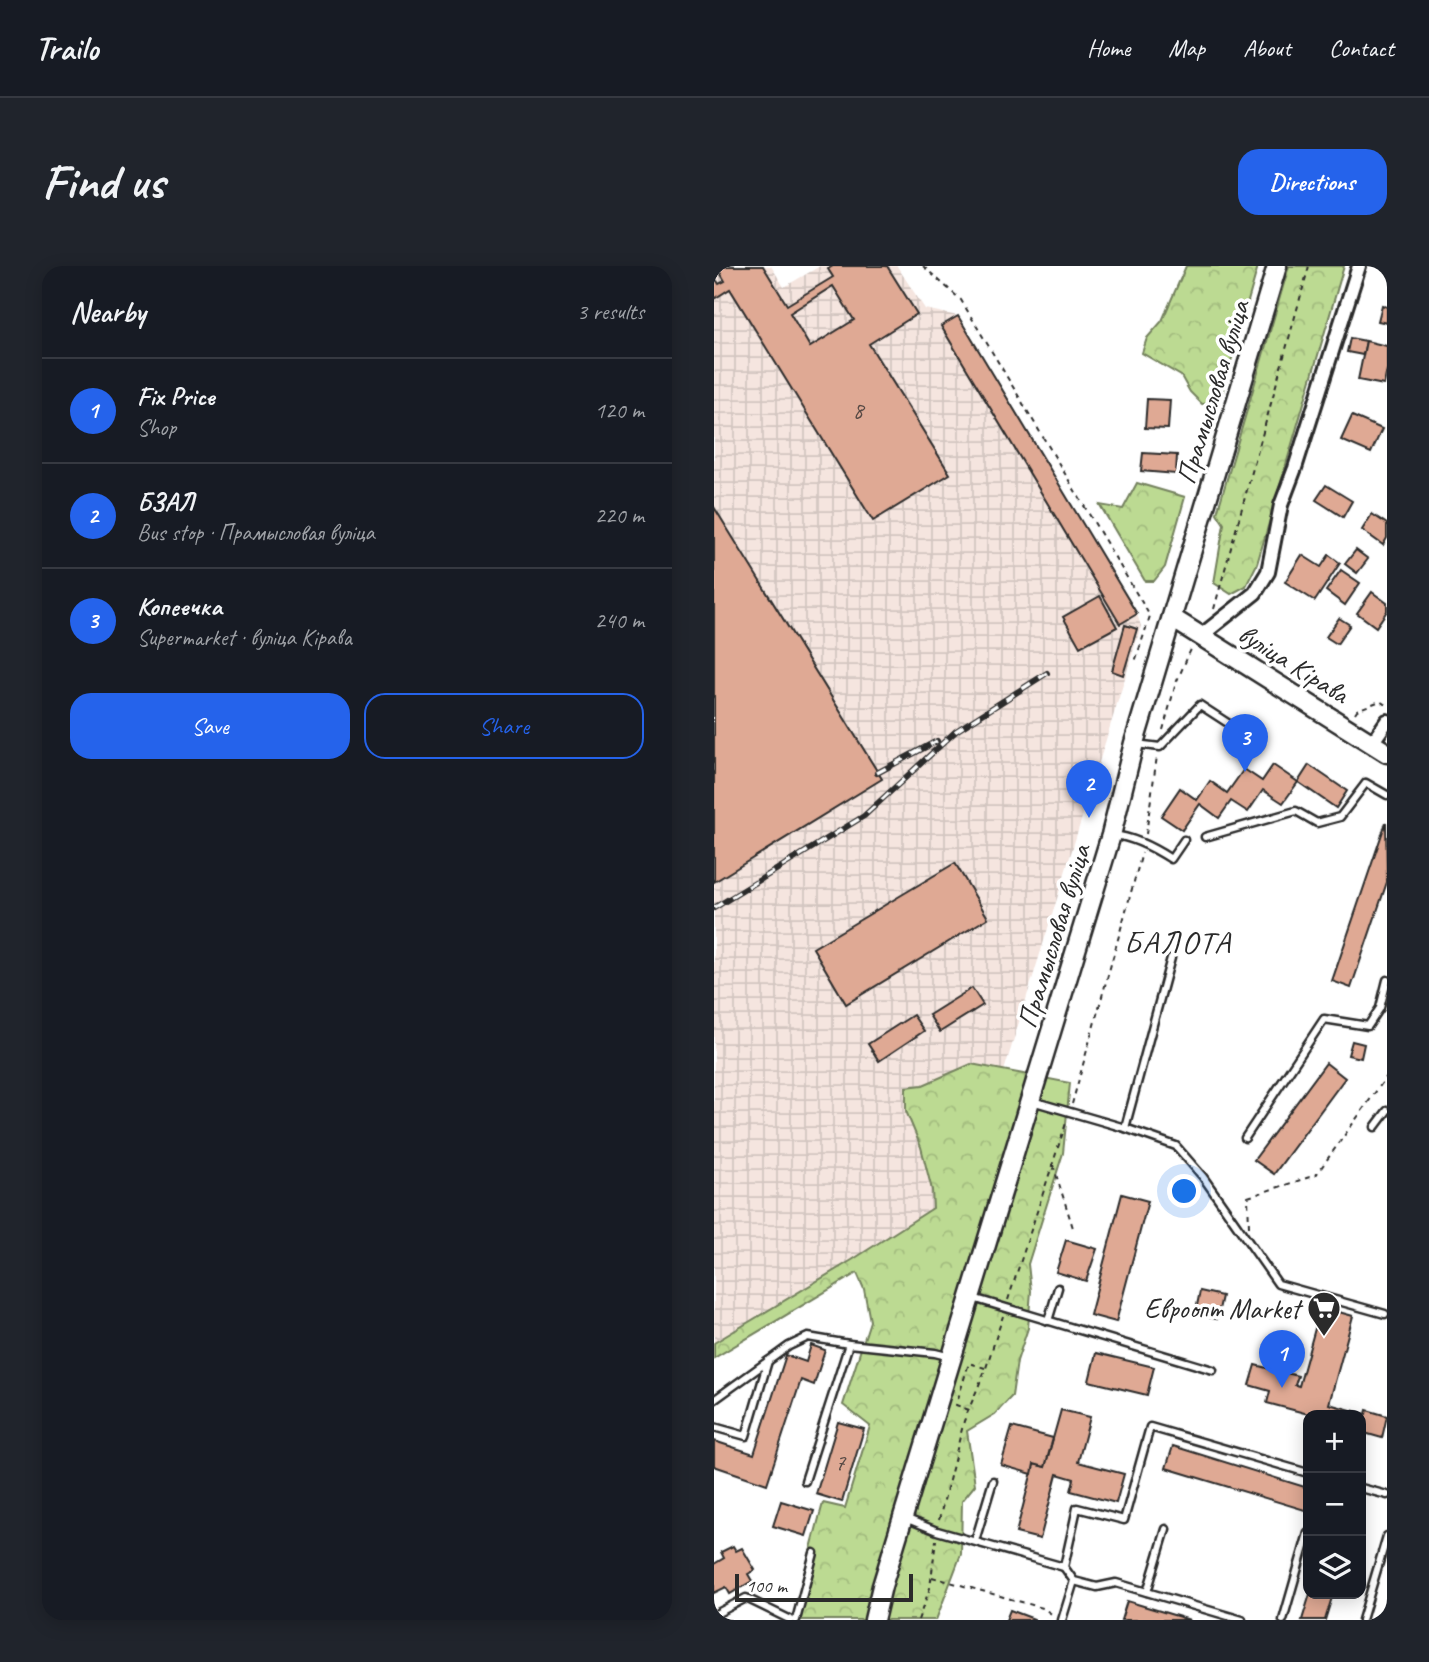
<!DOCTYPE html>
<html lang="en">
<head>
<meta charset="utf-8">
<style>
  :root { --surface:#171b24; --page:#20242c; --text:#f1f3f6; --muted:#9ea1a6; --line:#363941; --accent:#2563eb }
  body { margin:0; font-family:Caveat,sans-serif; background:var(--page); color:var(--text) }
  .controls { position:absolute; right:21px; bottom:21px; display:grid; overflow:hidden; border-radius:14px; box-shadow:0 4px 18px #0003 }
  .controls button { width:63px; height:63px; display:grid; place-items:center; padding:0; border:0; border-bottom:2px solid var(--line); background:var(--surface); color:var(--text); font:35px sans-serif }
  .scale { position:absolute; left:21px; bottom:18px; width:178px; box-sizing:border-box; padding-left:7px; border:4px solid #2b2b2b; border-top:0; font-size:19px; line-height:24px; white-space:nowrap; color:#2b2b2b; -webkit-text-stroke:5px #fff; paint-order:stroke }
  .you { position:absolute; left:471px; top:926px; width:24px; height:24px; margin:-18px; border:5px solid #fff; border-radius:50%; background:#1a73e8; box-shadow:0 0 0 10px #1a73e833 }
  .badge { display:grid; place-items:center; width:46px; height:46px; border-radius:50%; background:var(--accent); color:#fff; font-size:23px; font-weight:700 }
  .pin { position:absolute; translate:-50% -58px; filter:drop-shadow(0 2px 4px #0008) }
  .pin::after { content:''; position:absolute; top:37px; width:24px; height:21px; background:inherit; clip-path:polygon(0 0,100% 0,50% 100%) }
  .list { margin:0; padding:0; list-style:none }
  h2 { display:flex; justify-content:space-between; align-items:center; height:91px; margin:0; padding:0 28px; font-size:30px }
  h2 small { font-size:23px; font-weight:400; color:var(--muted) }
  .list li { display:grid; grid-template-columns:46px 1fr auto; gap:21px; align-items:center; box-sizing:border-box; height:105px; padding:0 28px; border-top:2px solid var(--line) }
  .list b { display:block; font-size:26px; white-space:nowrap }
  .list p { margin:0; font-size:23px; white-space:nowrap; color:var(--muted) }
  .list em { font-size:23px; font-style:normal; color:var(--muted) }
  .actions { display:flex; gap:14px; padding:21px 28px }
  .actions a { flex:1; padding:16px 0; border:2px solid var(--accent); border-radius:21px; text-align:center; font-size:24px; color:var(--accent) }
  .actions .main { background:var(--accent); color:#fff }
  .icon { flex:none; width:38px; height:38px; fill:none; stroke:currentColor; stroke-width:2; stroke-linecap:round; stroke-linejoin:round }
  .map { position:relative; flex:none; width:673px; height:1354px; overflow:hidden; border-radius:21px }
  header { display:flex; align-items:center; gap:42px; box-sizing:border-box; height:98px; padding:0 35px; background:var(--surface); border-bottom:2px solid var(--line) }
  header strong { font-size:33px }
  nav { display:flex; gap:38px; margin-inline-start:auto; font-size:24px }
  .intro { display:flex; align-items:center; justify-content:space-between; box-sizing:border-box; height:168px; padding:0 42px }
  h1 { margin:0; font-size:49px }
  .button { padding:18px 32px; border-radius:21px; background:var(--accent); color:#fff; font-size:24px; font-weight:700 }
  main { display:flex; gap:42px; padding:0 42px }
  aside { flex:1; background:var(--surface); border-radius:21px; box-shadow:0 4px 18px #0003 }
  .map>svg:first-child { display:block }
  .industrial { fill:url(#industrial-grid) }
  .forest { fill:url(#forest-crowns); stroke:#74825e; stroke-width:2 }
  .building { fill:#dfa994; stroke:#2b2b2b; stroke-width:2; fill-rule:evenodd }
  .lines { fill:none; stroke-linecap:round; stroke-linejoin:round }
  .service-casing { stroke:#2b2b2b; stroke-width:11 }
  .minor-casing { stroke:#2b2b2b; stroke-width:18 }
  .secondary-casing { stroke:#2b2b2b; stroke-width:23 }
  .path { stroke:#2b2b2b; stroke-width:2; stroke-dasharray:5 5; stroke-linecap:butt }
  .service { stroke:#fff; stroke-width:6 }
  .minor { stroke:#fff; stroke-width:12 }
  .secondary { stroke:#fff; stroke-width:18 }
  .rail-casing { stroke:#2b2b2b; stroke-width:6 }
  .rail { stroke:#fff; stroke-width:3.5; stroke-dasharray:10; stroke-linecap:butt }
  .labels { text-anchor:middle; stroke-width:7; stroke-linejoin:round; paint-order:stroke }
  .number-label { font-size:24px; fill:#584a45 }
  .street-label { font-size:28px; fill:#2b2b2b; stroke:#fff }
  .poi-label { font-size:28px; fill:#2b2b2b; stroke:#fff; text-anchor:end }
  .quarter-label { font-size:32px; letter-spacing:2px; fill:#2b2b2b; stroke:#fff }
</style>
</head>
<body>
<header>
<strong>Trailo</strong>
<nav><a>Home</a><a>Map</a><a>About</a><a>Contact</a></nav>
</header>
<div class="intro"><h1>Find us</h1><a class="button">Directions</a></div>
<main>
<aside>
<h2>Nearby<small>3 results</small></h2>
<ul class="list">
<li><span class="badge">1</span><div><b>Fix Price</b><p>Shop</p></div><em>120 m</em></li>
<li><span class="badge">2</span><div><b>БЗАЛ</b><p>Bus stop · Прамысловая вуліца</p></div><em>220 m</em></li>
<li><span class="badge">3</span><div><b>Копеечка</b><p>Supermarket · вуліца Кірава</p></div><em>240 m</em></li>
</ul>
<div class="actions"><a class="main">Save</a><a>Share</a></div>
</aside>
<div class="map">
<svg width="673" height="1354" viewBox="0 0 673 1354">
  <defs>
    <pattern id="industrial-grid" width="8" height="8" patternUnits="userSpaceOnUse" patternTransform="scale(1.75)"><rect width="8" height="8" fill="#f5e5df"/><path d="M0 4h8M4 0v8" fill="none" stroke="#d2c5c0"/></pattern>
    <pattern id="forest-crowns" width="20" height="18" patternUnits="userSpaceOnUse" patternTransform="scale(1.75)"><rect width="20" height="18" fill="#bcda92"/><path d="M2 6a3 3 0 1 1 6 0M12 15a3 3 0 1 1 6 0" fill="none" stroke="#a2bb7e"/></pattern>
  </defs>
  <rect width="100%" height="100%" fill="#fff"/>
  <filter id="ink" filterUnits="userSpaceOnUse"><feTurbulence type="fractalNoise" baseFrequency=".0143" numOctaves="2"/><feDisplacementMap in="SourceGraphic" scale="14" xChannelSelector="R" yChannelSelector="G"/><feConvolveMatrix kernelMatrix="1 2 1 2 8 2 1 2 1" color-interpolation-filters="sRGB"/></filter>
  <g filter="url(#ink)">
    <polygon class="industrial" points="0,0 57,0 70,21 106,0 183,0 211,43 244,50 423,348 427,360 253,925 0,1077"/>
    <g class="forest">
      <polygon points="472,0 544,0 508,127 502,137 488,138 476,126 467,110 428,87 433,72 448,55"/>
      <polygon points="575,0 630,0 543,298 532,320 517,328 500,317 510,258 503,247"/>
      <polygon points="423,217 471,231 451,301 440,315 431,315 386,239 409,243"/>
      <polygon points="257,798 356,817 349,887 314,998 317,1025 314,1062 303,1095 298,1130 281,1148 253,1165 261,1219 248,1235 247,1288 222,1354 78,1354 109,1237 131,1242 156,1160 129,1139 156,1055 150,1023 143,1007 0,1092 0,1077 138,994 219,942 218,924 207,881 192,845 192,821 209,819"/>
    </g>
    <g class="building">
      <path d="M9,0H49L73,39L119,11L114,3L119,0H173L203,48L155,78L236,208L159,255L16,23L0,33V10L5,18L11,15L4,3ZM119,20L140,54L96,81L76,47Z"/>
      <polygon points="668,39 673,41 673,57 664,55"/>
      <polygon points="244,50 423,348 406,358 227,60"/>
      <polygon points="636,72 652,75 649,89 633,86"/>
      <polygon points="652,75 673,80 673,103 670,119 644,114"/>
      <polygon points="433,133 456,134 454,163 431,162"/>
      <polygon points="638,150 668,163 657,187 627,174"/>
      <polygon points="429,187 463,189 462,208 427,205"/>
      <polygon points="612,219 638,235 629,251 602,234"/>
      <polygon points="0,241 168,513 0,616"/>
      <polygon points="658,248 673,258 673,272 669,279 648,264"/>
      <polygon points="642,284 654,293 643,307 631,298"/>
      <polygon points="588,289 607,301 615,289 626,297 601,335 571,316"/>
      <polygon points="627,304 646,317 631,339 612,325"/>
      <polygon points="658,326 673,337 673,345 662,361 643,347"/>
      <polygon points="386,330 403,361 366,381 349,351"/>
      <polygon points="625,352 636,359 623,378 612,371"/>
      <polygon points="411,359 423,363 409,409 398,405"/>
      <polygon points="559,499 584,516 569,537 549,524 534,546 517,535 505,552 486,538 468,564 447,550 466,522 483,534 496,515 513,527 530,503 548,515"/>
      <polygon points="595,499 633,525 622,542 584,516"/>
      <polygon points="672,556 673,616 637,722 618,715"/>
      <polygon points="241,597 274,652 132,738 99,682"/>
      <polygon points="258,722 269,739 226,766 215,749"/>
      <polygon points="199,749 210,765 165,795 154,778"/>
      <polygon points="638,775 650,778 647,792 634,789"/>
      <polygon points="612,797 631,812 560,908 540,894"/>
      <polygon points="408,928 434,935 402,1056 376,1049"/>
      <polygon points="352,974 383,983 372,1015 342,1006"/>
      <polygon points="486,1025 508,1030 503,1053 481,1049"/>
      <polygon points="607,1041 639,1050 615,1138 652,1148 653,1144 673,1150 668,1172 647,1166 649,1160 647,1159 647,1149 598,1149 553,1137 556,1125 535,1119 541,1099 584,1110 581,1119 585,1120"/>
      <polygon points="97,1079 111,1084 100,1119 87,1114 53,1218 0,1200 0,1175 40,1188 72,1089 92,1096"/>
      <polygon points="382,1087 440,1101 433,1129 375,1115"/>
      <polygon points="347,1144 376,1151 364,1196 410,1208 402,1237 357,1225 360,1213 343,1208 326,1273 302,1267 320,1198 331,1201"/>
      <polygon points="124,1156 150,1163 128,1236 102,1228"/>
      <polygon points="298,1161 339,1172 331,1201 320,1198 318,1208 287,1199"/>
      <polygon points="459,1180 594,1222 594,1245 452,1202"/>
      <polygon points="67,1235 100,1245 92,1270 59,1260"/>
      <polygon points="19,1280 22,1285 28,1282 41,1304 34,1308 38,1315 16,1328 12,1321 0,1327 0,1298 10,1292 7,1286"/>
      <polygon points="596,1328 619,1328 611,1354 588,1354"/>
      <polygon points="413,1335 476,1354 407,1354"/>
      <polygon points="296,1344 320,1353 320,1354 292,1354"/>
    </g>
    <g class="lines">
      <defs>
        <g id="service">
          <polyline points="422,478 446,481 486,439 546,478"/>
          <path d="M399,569C420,571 440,582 457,593L470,574"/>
          <polyline points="491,571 582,545 603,557 626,551 652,517 673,529"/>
          <polyline points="318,835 411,862 462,880 489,911 564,1018 671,1048"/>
          <polyline points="661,861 673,845"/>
          <polyline points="411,862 457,692"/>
          <polyline points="531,872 610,753 654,760 666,742 673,714"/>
          <polyline points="259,1032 499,1104"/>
          <polyline points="334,1055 344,1022"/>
          <polyline points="0,1134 75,1080 94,1071 135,1078"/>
          <polyline points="0,1161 32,1170 54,1095"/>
          <polyline points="91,1215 135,1078 221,1087 237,1091"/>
          <polyline points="647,1222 673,1229"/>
          <polyline points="191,1252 223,1265 350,1301 363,1242 410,1254 436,1161 594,1207"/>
          <polyline points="261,1275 279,1215"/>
          <polyline points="350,1301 360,1315 383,1321 402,1317 528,1354"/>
          <polyline points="433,1326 452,1263"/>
          <polyline points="0,1349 32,1332 77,1354"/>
          <polyline points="82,1354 100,1287"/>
          <polyline points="348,1354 360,1315"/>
          <polyline points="569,1354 594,1267"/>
          <polyline points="648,1354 673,1270"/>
        </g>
        <g id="minor">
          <polyline points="488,369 541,327 554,306 567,239 581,202 645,0"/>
          <polyline points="658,477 673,455"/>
        </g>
        <g id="secondary">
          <polyline points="458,352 673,487"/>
          <polyline points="160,1354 168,1320 397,569 420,477 563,0"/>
        </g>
      </defs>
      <use href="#service" class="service-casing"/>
      <use href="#minor" class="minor-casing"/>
      <use href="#secondary" class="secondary-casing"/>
      <g class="path">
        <polyline points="209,0 247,34 436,350 421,396"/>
        <polyline points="500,343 595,0"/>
        <polyline points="641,447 643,444 666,435 673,440"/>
        <polyline points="449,464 462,417 478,381"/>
        <polyline points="432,568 443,490"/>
        <polyline points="358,838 428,587"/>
        <polyline points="339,899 360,965"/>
        <polyline points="535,961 534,931 602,909 673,810"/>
        <polyline points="294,1034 352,857"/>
        <polyline points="255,1144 242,1139 255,1097 271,1102"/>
        <polyline points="225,1254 250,1155 272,1102 289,1050"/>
        <polyline points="218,1311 329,1342 339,1349"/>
        <polyline points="204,1354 216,1322 222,1274"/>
      </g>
      <use href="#service" class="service"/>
      <use href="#minor" class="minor"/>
      <use href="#secondary" class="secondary"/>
      <defs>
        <g id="rail">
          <polyline points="163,507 223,475"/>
          <polyline points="0,642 150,550 242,465 333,407"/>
        </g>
      </defs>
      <use href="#rail" class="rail-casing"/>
      <use href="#rail" class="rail"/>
    </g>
  </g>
  <defs>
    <symbol id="supermarket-pin" viewBox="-11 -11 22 30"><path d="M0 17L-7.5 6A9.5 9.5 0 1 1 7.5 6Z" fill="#2b2b2b" stroke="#fff"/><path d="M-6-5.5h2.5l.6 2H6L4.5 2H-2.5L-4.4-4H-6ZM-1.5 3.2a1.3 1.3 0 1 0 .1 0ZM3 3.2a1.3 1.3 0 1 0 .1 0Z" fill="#fff"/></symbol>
  </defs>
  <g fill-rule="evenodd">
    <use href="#supermarket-pin" x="591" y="1023" width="38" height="52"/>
  </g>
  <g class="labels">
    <g class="number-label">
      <text x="144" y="152">8</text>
      <text x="126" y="1204">7</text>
    </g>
    <g class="street-label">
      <text transform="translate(498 126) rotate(-73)" y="10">Прамысловая вуліца</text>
      <text transform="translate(580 397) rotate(32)" y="10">вуліца Кірава</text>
      <text transform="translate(339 670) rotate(-73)" y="10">Прамысловая вуліца</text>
    </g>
    <g class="poi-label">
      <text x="586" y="1052">Евроопт Market</text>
    </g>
    <g class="quarter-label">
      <text x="464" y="687">БАЛОТА</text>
    </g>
  </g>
</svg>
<div class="controls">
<button>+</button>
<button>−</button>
<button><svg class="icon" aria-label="layers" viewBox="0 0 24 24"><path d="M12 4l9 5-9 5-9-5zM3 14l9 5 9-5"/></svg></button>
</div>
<div class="scale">100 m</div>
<div class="you"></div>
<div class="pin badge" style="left:568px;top:1122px">1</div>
<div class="pin badge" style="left:375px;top:552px">2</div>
<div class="pin badge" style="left:531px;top:506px">3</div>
</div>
</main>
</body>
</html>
